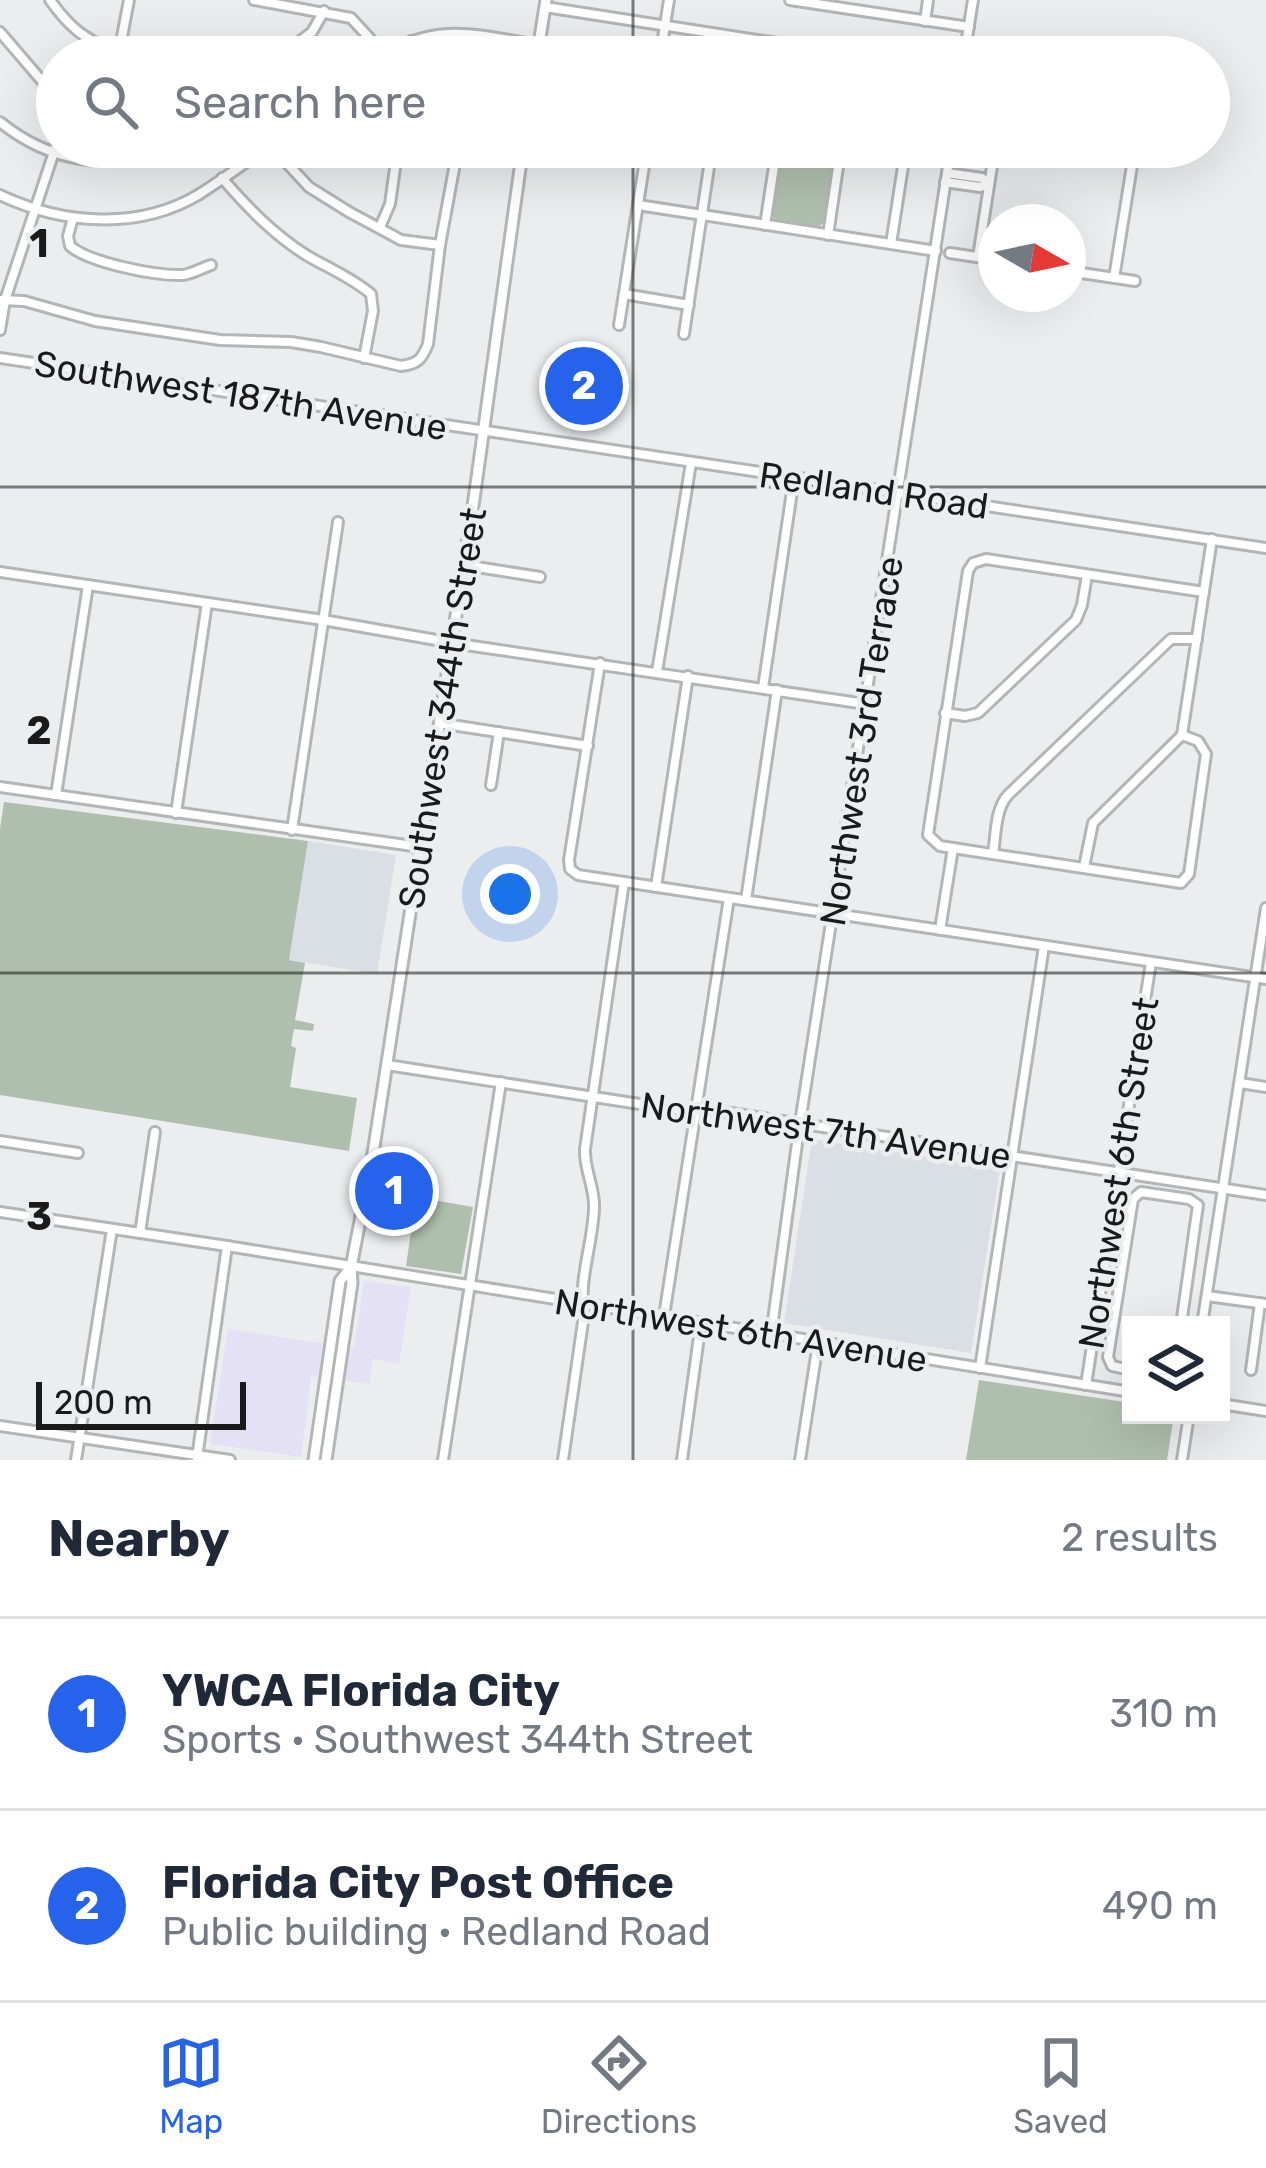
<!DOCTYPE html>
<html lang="en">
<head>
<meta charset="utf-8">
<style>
  :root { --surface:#fff; --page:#f6f6f7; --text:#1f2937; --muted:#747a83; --line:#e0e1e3; --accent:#2563eb }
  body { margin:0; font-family:Rubik,sans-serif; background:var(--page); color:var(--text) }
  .controls { position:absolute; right:36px; bottom:36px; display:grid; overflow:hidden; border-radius:0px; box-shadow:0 12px 48px #0002 }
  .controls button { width:108px; height:108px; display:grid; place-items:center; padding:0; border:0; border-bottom:3px solid var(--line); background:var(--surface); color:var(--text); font:60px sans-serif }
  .compass { position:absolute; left:978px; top:204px; width:108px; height:108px; border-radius:50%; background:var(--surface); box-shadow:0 12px 48px #0002; rotate:99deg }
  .scale { position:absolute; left:36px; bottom:30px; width:210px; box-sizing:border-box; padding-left:12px; border:6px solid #1a1a1a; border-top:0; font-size:33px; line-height:42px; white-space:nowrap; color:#1a1a1a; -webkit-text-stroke:9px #ecedee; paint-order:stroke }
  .you { position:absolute; left:510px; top:894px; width:42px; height:42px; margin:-30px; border:9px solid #fff; border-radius:50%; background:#1a73e8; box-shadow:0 0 0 18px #1a73e833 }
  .badge { display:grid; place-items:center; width:78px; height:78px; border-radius:50%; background:var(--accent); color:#fff; font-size:39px; font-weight:700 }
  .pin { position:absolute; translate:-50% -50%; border:6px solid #fff; box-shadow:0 3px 12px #0006 }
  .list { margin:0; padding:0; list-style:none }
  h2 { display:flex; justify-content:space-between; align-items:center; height:156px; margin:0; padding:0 48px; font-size:51px }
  h2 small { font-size:39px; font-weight:400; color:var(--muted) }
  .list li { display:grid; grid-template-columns:78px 1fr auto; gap:36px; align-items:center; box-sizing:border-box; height:192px; padding:0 48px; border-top:3px solid var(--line) }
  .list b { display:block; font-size:45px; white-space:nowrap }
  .list p { margin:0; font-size:39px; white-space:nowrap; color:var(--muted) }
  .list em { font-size:39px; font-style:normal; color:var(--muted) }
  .icon { flex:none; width:66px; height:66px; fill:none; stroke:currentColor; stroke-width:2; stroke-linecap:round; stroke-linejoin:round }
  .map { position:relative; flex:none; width:1266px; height:1460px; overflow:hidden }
  .search { position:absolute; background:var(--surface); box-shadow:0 12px 48px #0002; left:36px; right:36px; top:36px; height:132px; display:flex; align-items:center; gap:30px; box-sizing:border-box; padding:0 42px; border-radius:66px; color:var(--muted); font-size:45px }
  .sheet { height:540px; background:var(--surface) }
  nav { display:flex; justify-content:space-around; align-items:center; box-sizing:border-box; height:168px; border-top:3px solid var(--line); background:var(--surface); font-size:33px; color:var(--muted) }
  nav a { display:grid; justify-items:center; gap:6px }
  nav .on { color:var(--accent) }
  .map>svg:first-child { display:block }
  .commercial { fill:#e4e0f5 }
  .built { fill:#dadfe6 }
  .green { fill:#afbfad }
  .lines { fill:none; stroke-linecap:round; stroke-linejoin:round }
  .minor-casing { stroke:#b4b5b6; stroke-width:14 }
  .major-casing { stroke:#b4b5b6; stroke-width:15 }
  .minor { stroke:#fff; stroke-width:8 }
  .major { stroke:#fff; stroke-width:9 }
  .grid { fill:none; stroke:#1a1a1a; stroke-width:3; stroke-opacity:0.55 }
  .labels { text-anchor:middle; stroke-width:9; stroke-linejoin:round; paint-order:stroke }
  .street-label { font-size:36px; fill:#1a1a1a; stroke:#ecedee }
  .grid-label { font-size:39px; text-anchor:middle; font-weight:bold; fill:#1a1a1a; stroke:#ecedee; stroke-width:9; stroke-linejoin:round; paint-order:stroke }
</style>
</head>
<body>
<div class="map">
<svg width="1266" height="1460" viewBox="0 0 1266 1460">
  <rect width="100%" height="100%" fill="#ecedee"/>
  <polygon class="commercial" points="364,1281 411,1287 399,1364 373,1359 369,1384 311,1376 301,1457 210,1444 228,1329 354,1348"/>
  <g class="built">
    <polygon points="308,841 396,855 377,974 289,960"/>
    <polygon points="812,1139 1000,1168 971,1353 784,1323"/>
  </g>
  <g class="green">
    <polygon points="781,147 838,147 827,220 816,229 781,224 772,217"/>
    <polygon points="4,802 308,841 289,960 305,963 295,1020 314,1024 313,1031 294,1029 291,1046 296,1048 290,1087 357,1098 349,1151 0,1095 0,829"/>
    <polygon points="416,1197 473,1207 461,1274 406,1266"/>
    <polygon points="979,1380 1131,1403 1131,1415 1174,1415 1167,1460 966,1460"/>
  </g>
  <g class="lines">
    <defs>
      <g id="minor">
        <path d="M50,0C74,34 87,38 122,57"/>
        <polyline points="254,0 351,18 384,54"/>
        <polyline points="790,0 969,27"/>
        <polyline points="545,7 867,57"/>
        <polyline points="925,21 928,0"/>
        <polyline points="0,32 42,81 57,92"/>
        <polyline points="411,41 423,57"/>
        <polyline points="112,56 122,37 129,0"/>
        <polyline points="280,57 312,32 324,11"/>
        <path d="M380,57C437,21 477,35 539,45"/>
        <polyline points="660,57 669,0"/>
        <polyline points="964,57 973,0"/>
        <path d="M0,122C47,160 106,173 162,147"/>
        <polyline points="272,147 309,187 349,212 401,240 440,245"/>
        <path d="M222,178C248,208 273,234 306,255C328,268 351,277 371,294L373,311L364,358"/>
        <polyline points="945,182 980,187 989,184 982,178 947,173"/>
        <path d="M0,195C62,224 137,231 198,195C222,180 245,163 268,147"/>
        <polyline points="638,205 936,251"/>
        <path d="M73,218L68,236L70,246C90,263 156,276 183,275C192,274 202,268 211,265"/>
        <polyline points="765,225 777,147"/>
        <polyline points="380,227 390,204 398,147"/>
        <polyline points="828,235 841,147"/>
        <polyline points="891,244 906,147"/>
        <polyline points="950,253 996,260"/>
        <polyline points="978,257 995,147"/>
        <polyline points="1068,271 1135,281"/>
        <polyline points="1114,278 1135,147"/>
        <polyline points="624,294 689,305"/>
        <path d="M0,300L24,301L95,321L220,340L291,342L321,347L401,366C418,364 422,359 428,344L440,245L458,147"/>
        <polyline points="619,325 647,147"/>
        <polyline points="0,330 5,300 57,143"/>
        <polyline points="684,334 712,147"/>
        <polyline points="0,358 1266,548"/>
        <polyline points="464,565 540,577"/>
        <polyline points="0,572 323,620 459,644 866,704"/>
        <polyline points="600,663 569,860 570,869 578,875 1266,979"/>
        <polyline points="657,672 691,463"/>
        <polyline points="763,688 794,478"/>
        <polyline points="945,713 965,716 978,713 1076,620 1082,605 1087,575"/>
        <polyline points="439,723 588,746"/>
        <polyline points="1182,735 1198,741 1206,754 1189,874 1181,883 940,846 928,835 968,571 973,563 986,559 1204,592"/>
        <polyline points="1182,735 1212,539"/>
        <polyline points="491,785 499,732"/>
        <polyline points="0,787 420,847"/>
        <polyline points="56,795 88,585"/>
        <polyline points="176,813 207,603"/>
        <polyline points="292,830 338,522"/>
        <path d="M993,854C996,835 995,809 1008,795L1171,639H1197"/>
        <polyline points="1084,867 1093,823 1182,735"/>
        <polyline points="656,887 688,676"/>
        <polyline points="746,900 777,690"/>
        <polyline points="940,930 953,848"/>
        <polyline points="387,1065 672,1109 718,1111 1266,1195"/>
        <polyline points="1240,1083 1266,1087"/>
        <polyline points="0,1141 78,1153"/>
        <polyline points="0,1212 227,1246 1131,1392"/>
        <polyline points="140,1233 155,1132"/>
        <polyline points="1207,1296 1266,1304"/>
        <polyline points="664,1316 729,898"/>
        <polyline points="1202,1325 1266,908"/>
        <polyline points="771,1335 798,1136 951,147"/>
        <polyline points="980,1368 1044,946"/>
        <polyline points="1131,1370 1112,1366 1108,1357 1133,1199 1141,1192 1189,1199 1198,1205 1181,1325"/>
        <polyline points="1251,1370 1260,1303"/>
        <polyline points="1086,1385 1151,962"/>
        <polyline points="1221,1404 1266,1411"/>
        <polyline points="0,1426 230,1460"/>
        <polyline points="197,1458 227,1246"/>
        <polyline points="76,1460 112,1229"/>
        <polyline points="443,1460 501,1082"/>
        <path d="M563,1460L584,1315C578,1279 593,1244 594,1208C595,1187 584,1170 585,1149L624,882"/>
        <polyline points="682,1460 701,1322"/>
        <polyline points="800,1460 818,1343"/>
        <polyline points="1182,1460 1189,1415"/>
      </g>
      <g id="major">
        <polyline points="537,57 546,0"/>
        <polyline points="314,1460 340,1281 351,1267"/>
        <polyline points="326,1460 352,1283 351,1267 372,1160 474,499 523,147"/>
      </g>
    </defs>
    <use href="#minor" class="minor-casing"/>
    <use href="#major" class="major-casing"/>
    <use href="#minor" class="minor"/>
    <use href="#major" class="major"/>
  </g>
  <path class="grid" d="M633,0V57M633,147V1460M0,487H1266M0,973H1266"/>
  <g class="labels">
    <g class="street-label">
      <text transform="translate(241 395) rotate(9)" y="13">Southwest 187th Avenue</text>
      <text transform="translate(874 490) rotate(8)" y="13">Redland Road</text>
      <text transform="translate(442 708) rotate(-81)" y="13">Southwest 344th Street</text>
      <text transform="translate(861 741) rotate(-81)" y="13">Northwest 3rd Terrace</text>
      <text transform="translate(826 1130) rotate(8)" y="13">Northwest 7th Avenue</text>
      <text transform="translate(1118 1173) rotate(-81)" y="13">Northwest 6th Street</text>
      <text transform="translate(741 1330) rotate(9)" y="13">Northwest 6th Avenue</text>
    </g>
  </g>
  <g class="grid-label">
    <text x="39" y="257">1</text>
    <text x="39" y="744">2</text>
    <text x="39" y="1230">3</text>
  </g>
</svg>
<div class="controls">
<button><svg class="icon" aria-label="layers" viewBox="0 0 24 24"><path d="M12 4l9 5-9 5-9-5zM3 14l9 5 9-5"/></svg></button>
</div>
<svg class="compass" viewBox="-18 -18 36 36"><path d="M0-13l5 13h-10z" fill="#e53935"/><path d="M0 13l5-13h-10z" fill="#747a83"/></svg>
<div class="scale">200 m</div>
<div class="you"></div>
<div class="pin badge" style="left:394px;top:1191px">1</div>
<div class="pin badge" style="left:584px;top:386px">2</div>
<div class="search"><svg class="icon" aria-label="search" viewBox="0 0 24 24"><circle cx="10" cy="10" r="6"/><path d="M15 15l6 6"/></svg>Search here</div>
</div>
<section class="sheet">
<h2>Nearby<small>2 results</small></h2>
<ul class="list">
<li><span class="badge">1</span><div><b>YWCA Florida City</b><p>Sports · Southwest 344th Street</p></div><em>310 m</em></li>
<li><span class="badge">2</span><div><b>Florida City Post Office</b><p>Public building · Redland Road</p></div><em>490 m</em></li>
</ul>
</section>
<nav>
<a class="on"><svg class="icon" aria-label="map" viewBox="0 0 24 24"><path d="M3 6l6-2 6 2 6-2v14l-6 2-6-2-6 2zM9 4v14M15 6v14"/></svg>Map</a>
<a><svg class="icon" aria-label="directions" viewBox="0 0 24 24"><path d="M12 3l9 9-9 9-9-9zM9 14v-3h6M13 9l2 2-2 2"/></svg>Directions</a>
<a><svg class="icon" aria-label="saved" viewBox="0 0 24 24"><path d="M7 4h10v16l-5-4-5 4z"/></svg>Saved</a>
</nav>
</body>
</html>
